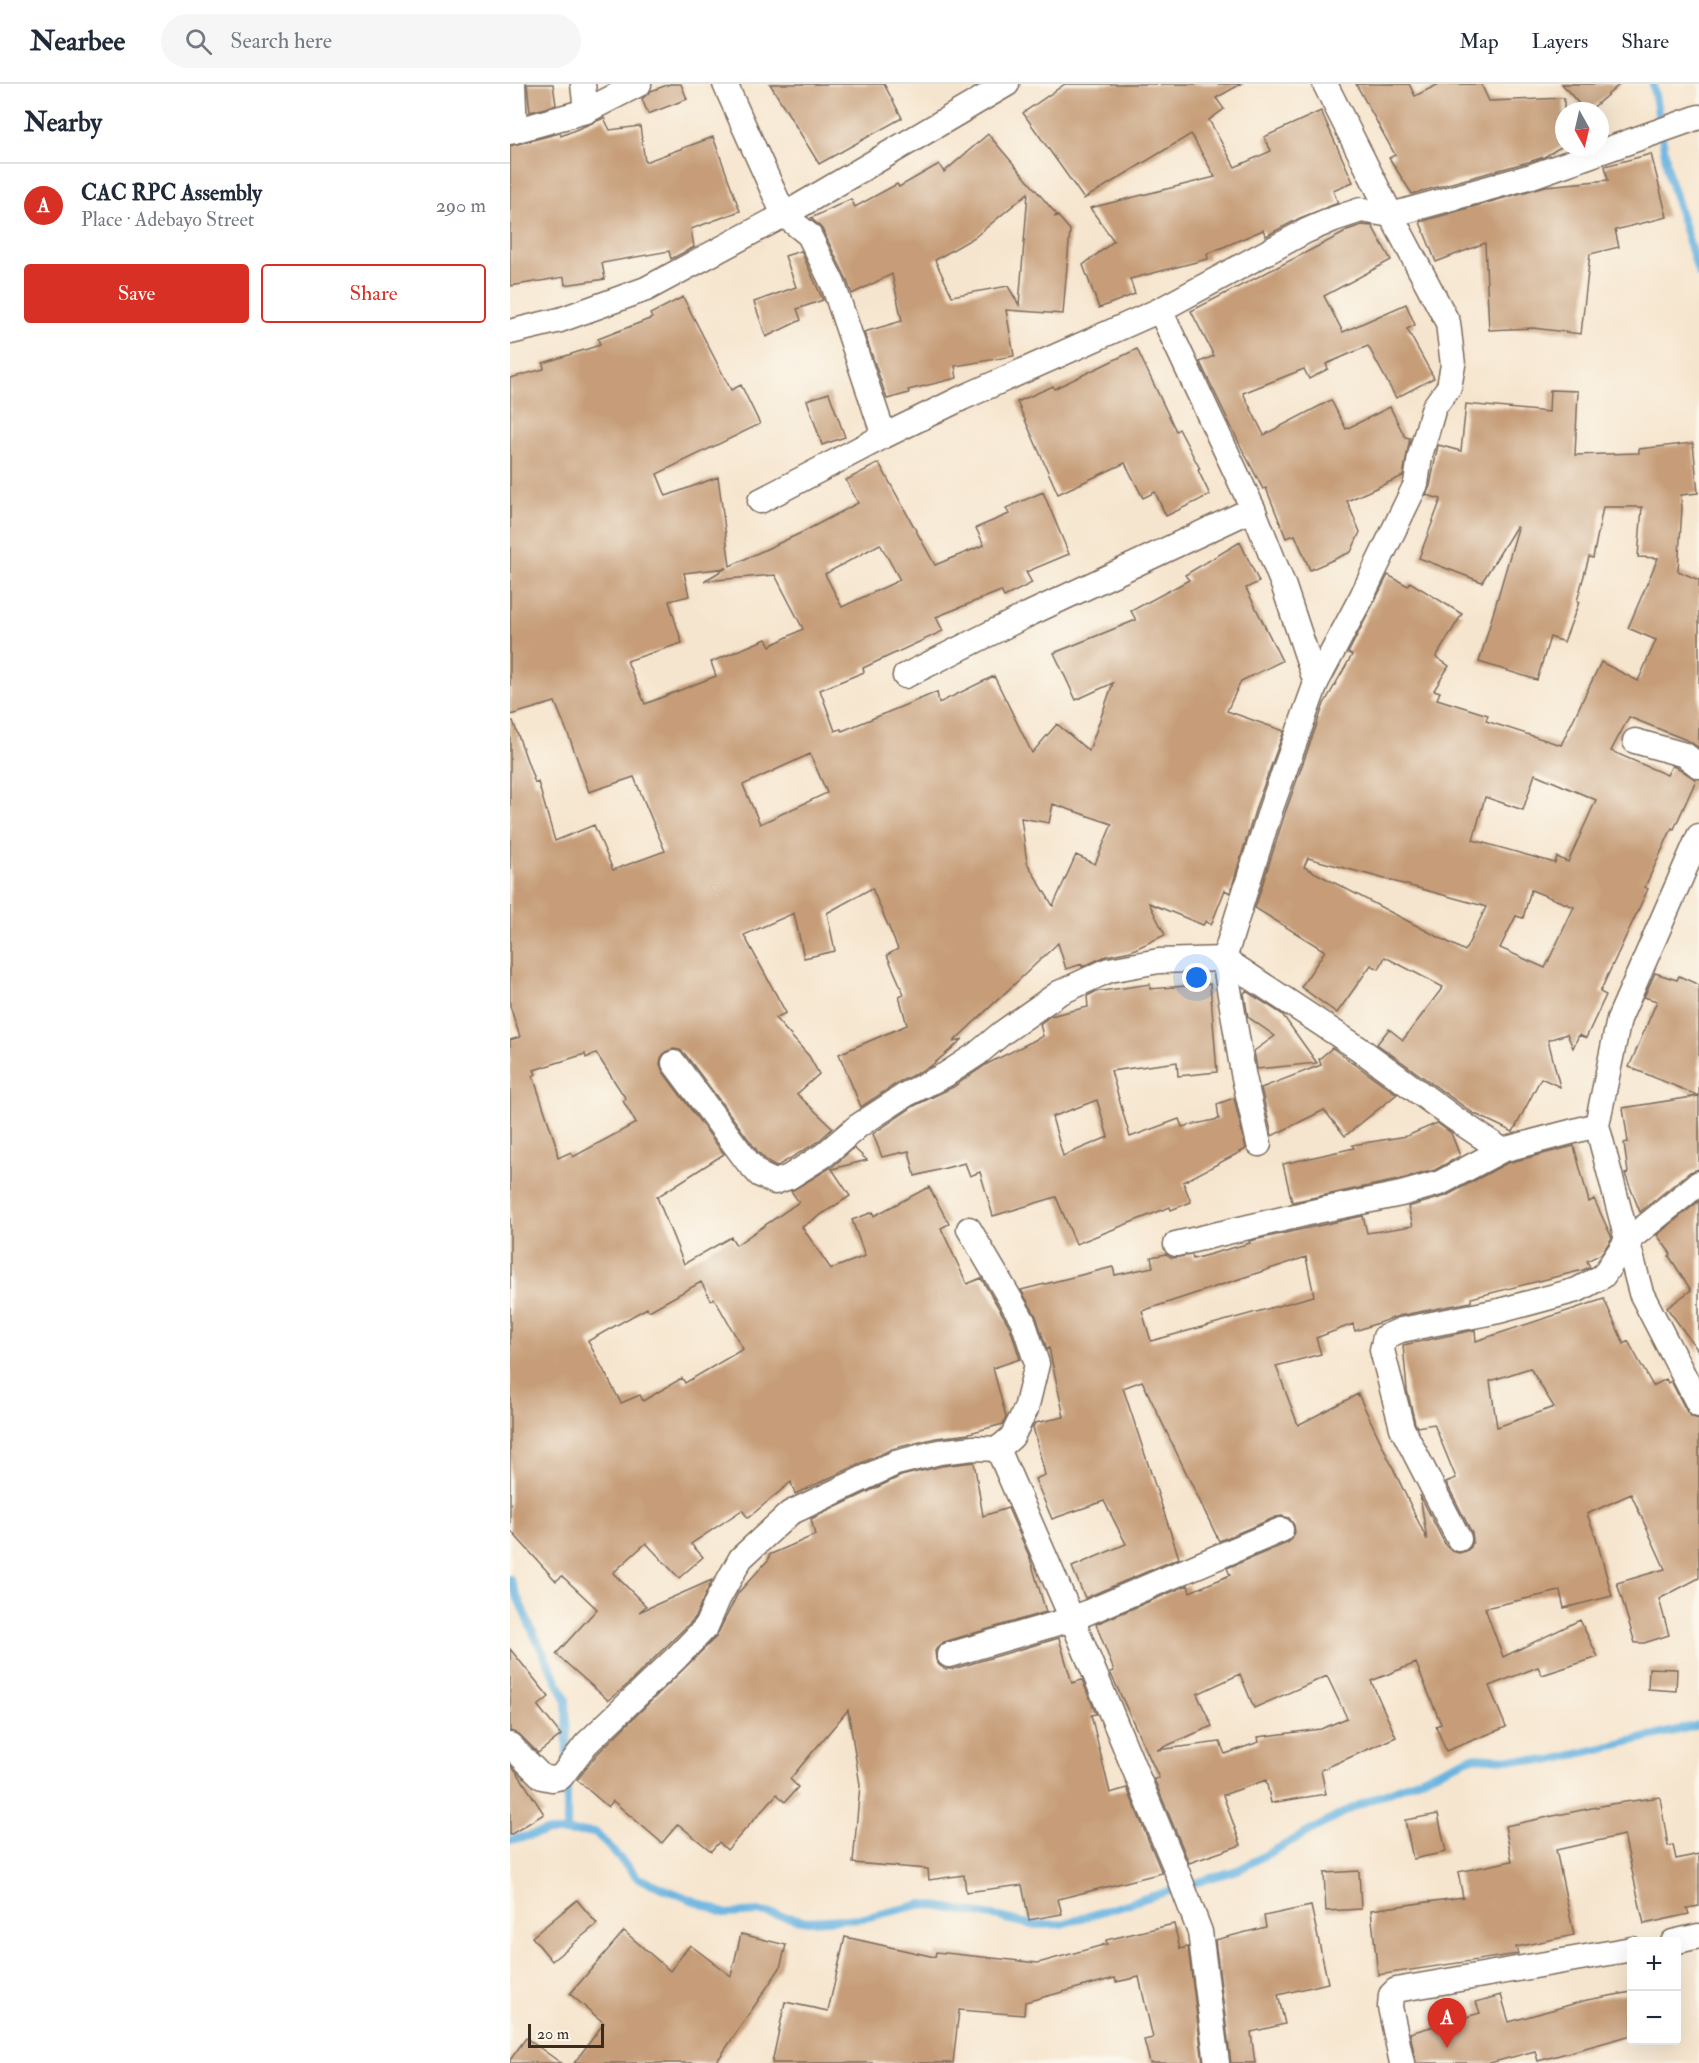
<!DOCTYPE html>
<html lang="en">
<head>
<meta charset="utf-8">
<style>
  :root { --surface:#fff; --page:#f6f6f7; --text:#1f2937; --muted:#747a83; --line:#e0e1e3; --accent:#d93025 }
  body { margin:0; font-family:"IM FELL Double Pica",serif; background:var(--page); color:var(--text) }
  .controls { position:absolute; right:18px; bottom:18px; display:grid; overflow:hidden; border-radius:6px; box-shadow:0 6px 24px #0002 }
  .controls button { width:54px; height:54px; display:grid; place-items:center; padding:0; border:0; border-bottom:2px solid var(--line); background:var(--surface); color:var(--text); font:30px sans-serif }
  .compass { position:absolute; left:1045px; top:18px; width:54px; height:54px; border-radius:50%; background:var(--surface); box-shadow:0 6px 24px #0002; rotate:172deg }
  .scale { position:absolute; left:18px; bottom:15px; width:76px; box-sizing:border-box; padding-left:6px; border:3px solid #3b2a1e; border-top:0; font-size:16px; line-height:21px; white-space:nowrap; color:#3b2a1e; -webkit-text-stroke:4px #fbf7ec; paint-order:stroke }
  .you { position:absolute; left:687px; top:894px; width:21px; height:21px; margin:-15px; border:4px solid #fff; border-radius:50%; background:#1a73e8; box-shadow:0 0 0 9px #1a73e833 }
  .badge { display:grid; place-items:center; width:39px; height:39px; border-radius:50%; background:var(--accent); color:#fff; font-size:20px; font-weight:700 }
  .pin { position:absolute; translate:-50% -50px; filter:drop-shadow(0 2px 3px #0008) }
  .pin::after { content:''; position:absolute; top:32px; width:21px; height:18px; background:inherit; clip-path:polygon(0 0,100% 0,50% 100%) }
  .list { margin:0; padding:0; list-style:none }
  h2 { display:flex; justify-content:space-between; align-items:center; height:78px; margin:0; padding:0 24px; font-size:26px }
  h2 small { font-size:20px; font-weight:400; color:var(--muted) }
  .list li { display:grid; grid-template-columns:39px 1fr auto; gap:18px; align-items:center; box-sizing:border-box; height:84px; padding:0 24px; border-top:2px solid var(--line) }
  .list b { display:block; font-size:22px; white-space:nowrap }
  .list p { margin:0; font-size:20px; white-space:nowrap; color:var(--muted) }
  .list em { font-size:20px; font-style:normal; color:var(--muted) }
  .actions { display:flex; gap:12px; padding:18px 24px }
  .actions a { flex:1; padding:14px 0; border:2px solid var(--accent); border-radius:6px; text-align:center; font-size:21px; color:var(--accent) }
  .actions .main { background:var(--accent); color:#fff }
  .icon { flex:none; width:33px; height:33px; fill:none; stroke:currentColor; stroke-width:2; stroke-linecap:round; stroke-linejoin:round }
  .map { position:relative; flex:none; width:1189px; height:1979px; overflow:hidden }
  header { display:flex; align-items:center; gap:36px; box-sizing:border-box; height:84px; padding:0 30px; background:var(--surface); border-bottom:2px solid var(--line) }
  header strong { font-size:28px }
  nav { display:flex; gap:33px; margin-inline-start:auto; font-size:21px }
  .search { width:420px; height:54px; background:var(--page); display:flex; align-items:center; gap:15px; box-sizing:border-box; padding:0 21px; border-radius:33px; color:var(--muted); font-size:22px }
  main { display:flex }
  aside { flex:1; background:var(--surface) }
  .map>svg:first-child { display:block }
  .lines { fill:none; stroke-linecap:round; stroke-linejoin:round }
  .stream { stroke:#67b3e0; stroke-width:8 }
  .building { fill:#c69d78; fill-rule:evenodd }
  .street-casing { stroke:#7c6b5c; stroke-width:27 }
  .street { stroke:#fff; stroke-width:24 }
</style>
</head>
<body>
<header>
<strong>Nearbee</strong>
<div class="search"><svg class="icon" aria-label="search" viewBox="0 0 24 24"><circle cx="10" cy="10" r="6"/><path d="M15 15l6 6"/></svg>Search here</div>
<nav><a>Map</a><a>Layers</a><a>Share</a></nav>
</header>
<main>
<aside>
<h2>Nearby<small></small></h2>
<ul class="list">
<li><span class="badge">A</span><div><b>CAC RPC Assembly</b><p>Place · Adebayo Street</p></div><em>290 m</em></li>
</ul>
<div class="actions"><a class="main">Save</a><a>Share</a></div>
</aside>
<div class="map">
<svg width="1189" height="1979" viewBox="0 0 1189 1979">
  <rect width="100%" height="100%" fill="#fbf7ec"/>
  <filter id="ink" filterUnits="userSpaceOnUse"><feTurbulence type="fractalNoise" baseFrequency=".0167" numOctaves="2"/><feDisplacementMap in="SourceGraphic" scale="12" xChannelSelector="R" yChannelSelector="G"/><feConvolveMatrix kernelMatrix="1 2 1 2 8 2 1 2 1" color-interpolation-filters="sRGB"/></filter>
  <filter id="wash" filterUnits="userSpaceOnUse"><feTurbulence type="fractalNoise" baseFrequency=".008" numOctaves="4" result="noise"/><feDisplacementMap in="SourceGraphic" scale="24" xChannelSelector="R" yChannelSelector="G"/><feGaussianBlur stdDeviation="1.35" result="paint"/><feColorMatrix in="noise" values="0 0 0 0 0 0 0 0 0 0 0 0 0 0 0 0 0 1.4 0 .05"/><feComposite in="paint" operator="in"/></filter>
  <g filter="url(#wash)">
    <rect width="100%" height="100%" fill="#f6e5ce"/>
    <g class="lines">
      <g class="stream">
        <polyline points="1143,0 1159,93 1189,190"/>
        <polyline points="0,1495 19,1540 56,1615 57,1671"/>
        <polyline points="57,1694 57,1748"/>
        <polyline points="0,1756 35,1748 85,1748 128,1794 216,1830 251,1828 298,1837 354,1834 413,1820 489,1833 522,1841 552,1840 730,1785 846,1722 962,1673 1038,1677 1189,1641"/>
      </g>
    </g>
    <g id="blocks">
      <g class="building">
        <polygon points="17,0 43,0 46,21 20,28"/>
        <polygon points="160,0 171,0 177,15 138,30 132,15 141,7"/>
        <polygon points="260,0 374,0 392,34 309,80"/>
        <polygon points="555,0 731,0 706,14 714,25 699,36 725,83 761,67 754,53 811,27 843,98 823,106 828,119 790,134 756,152 753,146 697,170 698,175 620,195 625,210 589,224 573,181 604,157 580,124 705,93 681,50 574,115 513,29"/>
        <polygon points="846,0 899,0 905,12 929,0 971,0 979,17 1054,14 1054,61 1034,73 1018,78 902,110 879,74 885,71"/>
        <polygon points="1052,0 1110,0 1079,27 1075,27"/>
        <polygon points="94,34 100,46 130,42 135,78 203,53 230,127 181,145 184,163 161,175 159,167 92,179 95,195 55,201 54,193 0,202 0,62 50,49 51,52"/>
        <path d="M478,50L547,131L544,133L548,132L560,146L553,230L496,226L504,272L445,282L447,294L398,306L399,309L377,315L354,248L392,237L382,190L342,210L336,194L312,145L301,134L341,115L345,123L387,100L389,103L429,80L434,88ZM518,109L509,221L498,202L442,212L425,176L465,153Z"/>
        <polygon points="1141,70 1157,133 1105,146 1109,163 1080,170 1071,250 1023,244 979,246 975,159 926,178 910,138 1036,102 1098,96 1095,82"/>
        <polygon points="852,141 862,142 881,176 814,212 833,248 896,220 905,241 897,245 924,294 886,314 858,262 816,280 818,285 799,295 794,285 733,309 754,351 821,316 836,345 880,323 895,353 900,354 893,392 837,417 850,448 841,468 800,486 785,451 776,454 756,404 753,405 731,363 690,278 704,272 681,227 834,149 834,148 837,146"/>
        <polygon points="291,167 313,216 287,225 291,236 256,253 244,218 286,203 275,172"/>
        <path d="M173,213L221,306L231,301L250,340L147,390L156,412L208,393L220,482L293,448L348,419L336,396L369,379L425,481L474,461L466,444L499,430L496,424L533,408L559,470L516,488L522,499L494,513L491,507L426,533L433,547L353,584L354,588L310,606L325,647L331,645L332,647L427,608L429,619L484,592L522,669L547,640L579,667L603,599L566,616L544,569L626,536L621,527L679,496L675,491L730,458L749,498L736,504L772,577L731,597L717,627L774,647L747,720L720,809L715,806L701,841L696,837L693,841L639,819L655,851L621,867L596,872L572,883V880L556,885L548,859L443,958L453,955L421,982L389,998L351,1023L329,970L397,941L389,912L394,910L377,871L388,865L362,804L317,829L325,867L294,874L284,829L234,851L276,929L265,934L299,972L309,990L287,1010L323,1044L306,1059L266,1083L259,1079L248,1068L175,970L170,966L163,965L155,968L151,974L150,980L153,988L214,1070L147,1113L174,1180L221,1153L226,1161L289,1118L281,1107L322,1083L344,1064L357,1076L322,1085L340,1112L292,1143L321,1185L355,1172L342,1136L363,1128L364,1132L419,1103L439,1140L431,1144L457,1200L471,1194L500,1243L510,1275L483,1284L496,1333L493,1340L459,1349V1350L426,1354L382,1365L285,1410L281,1398L238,1434L232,1426L181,1460L193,1473L169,1494L136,1459L103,1489L136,1522L129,1528L202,1496L184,1535L115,1603L98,1616L46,1570L87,1525L52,1492L46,1497L0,1446V956L10,953L0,922V637H3L25,699L28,698L45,757L84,741L103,786L155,767L124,693L79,708L60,655L45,618L0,631V294L34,285L33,279L90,261L88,255L142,234L140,230ZM370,460L390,496L332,523L315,490ZM216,484L194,497L265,491L293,545L260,562L256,555L201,578L206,592L135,620L117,577L172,559L159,517L179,512L174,489ZM300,670L317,709L250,740L233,701ZM543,720L602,740L585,780L566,771L543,822L517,779L511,734L539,739ZM86,969L116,1015L113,1017L126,1039L63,1073L61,1068L48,1074L45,1058L23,992L26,990L24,986L75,970L76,974ZM191,1198L201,1216L204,1214L233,1265L175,1299L172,1294L133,1317L130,1311L111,1319L78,1257L137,1224L139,1227Z"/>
        <polygon points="627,265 666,347 669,345 690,385 688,386 700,411 656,432 645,408 633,414 615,379 548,410 507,318 543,302 544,305"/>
        <path d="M1040,306L1068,307L1065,371L1129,369V365L1183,359L1188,409L1171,411L1172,424L1168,487L1189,496V664L1179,657L1119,633L1101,667L1157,691L1162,682L1168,684L1186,696L1164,745L1162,744L1135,803L1138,805L1090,908L1096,911L1076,954L1069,951L1063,964L1057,950L1038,956L1050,1003L1031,994L1003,1048L963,1029L867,960L879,945L893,956L933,903L875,873L869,885L861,881L827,929L791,903L815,867L745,824L775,729L814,620L842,571L838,569L878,491L898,502L900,498L952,530L926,573L939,582L924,606L930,608L927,615L978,631L976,637L1051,661L1091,578L1128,597L1146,556L1118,544L1148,474L1128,473L1132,423H1093L1083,474L1079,473L1067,517L1069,518L1054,558L1040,553L1027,596L969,578L1008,444L1006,443L972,498L909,474L931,415L916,411L920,402L928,361L951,367L956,320L1039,328ZM1025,690L1086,716L1058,778L1047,773L1045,779L963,756L975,713L1013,726ZM798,774L970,821L976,823L955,867L794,783ZM1021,806L1064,823L1035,884L990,864L1006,832L1013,834Z"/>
        <polygon points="319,309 335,353 312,361 297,316"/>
        <polygon points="1145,889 1167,896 1169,892 1189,901 1189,1012 1119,983 1147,917 1134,913"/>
        <path d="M640,900V905L700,900L707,988L668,992L667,978L601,987L620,1053L669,1035L672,1043L709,1035L707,1020L724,1014L736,1065L673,1098L681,1118L661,1126L660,1123L566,1160L546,1113L483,1132L470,1088L460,1092L455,1079L405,1092L399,1067L372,1073L363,1050L404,1022L443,1003L477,980L533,952L530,940L540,932L578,923L577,912L585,908ZM587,1016L598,1053L553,1072L542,1033Z"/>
        <polygon points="736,907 772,930 807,979 747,985 744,967 765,952 738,933 734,909"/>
        <polygon points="822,964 887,1010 835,1052 814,1026 762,1052 751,1004 811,981 809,975"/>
        <polygon points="1189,1012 1189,1085 1180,1088 1130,1128 1115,1090 1118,1089 1114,1059 1118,1058 1113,1024"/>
        <polygon points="927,1039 941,1049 950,1072 925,1086 888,1096 782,1118 773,1080 844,1064 842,1061 897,1052"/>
        <path d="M1064,1062L1079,1118L1084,1115L1102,1154L1091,1170L1077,1177L1080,1183L1073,1186L961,1214V1218L888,1232L845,1247L843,1240L806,1254L811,1270L766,1282L788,1341L848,1310L917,1456L910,1411L936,1462L942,1467L949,1469L956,1467L961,1463L963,1456L962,1449L936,1398L946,1394L924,1340L907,1343L905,1339L897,1306L893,1261L965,1246L966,1257L1094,1215L1114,1260L1118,1257L1143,1302L1156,1295L1158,1299L1161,1297L1177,1328L1182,1333L1189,1335V1494L1149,1515L1159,1551L1134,1559H1125L1107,1499L1155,1485L1121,1410L1077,1430L1086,1453L1102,1512L1054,1524L1050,1507L975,1524L993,1573L1070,1536L1088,1573L1032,1591L1028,1583L979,1602L996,1643L936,1667L926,1642L931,1640L906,1579L861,1597L886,1653L811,1686L816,1710L761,1719L756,1696L713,1711L731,1761L679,1779L644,1695L649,1694L600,1588L604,1587L586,1540L678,1501L680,1508L720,1491L717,1484L777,1459L782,1455L785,1448L784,1441L779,1434L772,1432L766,1433L709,1457L632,1297L613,1304L669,1474L575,1514L562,1483L616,1460L594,1417L542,1435L525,1395L535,1391L523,1343L525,1339L554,1333L539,1264L537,1265L526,1232L511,1206L603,1183L605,1191L643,1183L641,1173L656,1170L662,1174L682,1171L683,1175L740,1159L739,1157L853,1132L857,1149L903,1142L898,1123L936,1112L997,1079ZM796,1173L804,1212L641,1257L632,1227ZM1020,1284L1044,1323L987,1343L980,1297ZM730,1590L744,1624L817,1592L837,1634L811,1645L748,1653L749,1658L715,1670L710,1658L647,1666L702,1642L687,1610Z"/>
        <polygon points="1189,1117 1189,1268 1157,1224 1181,1206 1159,1172 1161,1170 1147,1151"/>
        <polygon points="464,1378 473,1432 498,1424 520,1474 536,1528 434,1558 429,1561 425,1567 426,1576 429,1581 435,1585 443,1585 549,1554 562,1599 572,1596 586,1630 581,1631 600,1709 617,1704 652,1789 548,1815 552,1830 519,1836 512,1801 456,1808 454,1791 419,1796 418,1785 343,1779 350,1701 338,1626 280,1695 288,1703 275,1718 267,1710 217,1766 209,1758 201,1767 168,1740 152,1759 103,1717 98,1723 67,1696 87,1670 206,1553 228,1509 259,1475 259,1471 305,1451 301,1435 391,1392 432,1382"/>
        <polygon points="0,1565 39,1613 28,1622 51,1651 28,1669 10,1651 0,1647"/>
        <polygon points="1139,1584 1167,1585 1166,1607 1138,1605"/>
        <polygon points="0,1681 7,1688 34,1730 0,1751"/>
        <polygon points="1150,1713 1158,1762 1163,1761 1166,1775 1189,1770 1189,1822 1177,1824 1179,1830 1134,1840 1114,1751 1046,1766 1064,1851 1006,1863 1008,1870 868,1891 861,1826 953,1813 948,1788 1002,1777 995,1742 1101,1720"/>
        <polygon points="928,1730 936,1768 903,1775 895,1736"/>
        <polygon points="849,1787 851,1825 816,1827 814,1789"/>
        <polygon points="67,1816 87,1840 42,1877 22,1853"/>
        <polygon points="801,1822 818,1899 768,1911 775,1940 741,1948 745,1979 721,1979 705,1856 756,1843 754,1832"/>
        <polygon points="664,1840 670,1865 678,1863 693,1979 640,1979 634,1956 643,1954 629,1893 606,1898 605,1894 515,1918 514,1931 449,1926 443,1979 262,1979 275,1918 318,1927 335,1853 425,1873 426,1868 528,1879 597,1860 596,1856"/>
        <polygon points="114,1847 160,1887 180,1861 221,1892 231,1850 276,1861 270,1884 206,1979 64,1979 94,1939 60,1910"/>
        <polygon points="1122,1908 1122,1951 1028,1977 1025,1967 980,1979 906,1979 900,1949 970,1929 966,1918 991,1911 999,1938 1077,1916"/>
        <polygon points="16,1954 51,1979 0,1979 0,1976"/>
      </g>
    </g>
  </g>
  <g filter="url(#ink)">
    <use href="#blocks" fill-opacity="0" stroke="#7c6b5c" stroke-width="1.5"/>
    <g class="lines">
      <defs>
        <g id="street">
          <polyline points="3,0 5,47"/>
          <polyline points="73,0 76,27"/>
          <polyline points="215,0 274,131 299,151 323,200 374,352"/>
          <polyline points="0,48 76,27 129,0"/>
          <polyline points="650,226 743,425 774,503 806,599"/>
          <polyline points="0,248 50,236 136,205 274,131 497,0"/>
          <polyline points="250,417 374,352 452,314 650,226 796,147 824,135 851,126 881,131 1022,92 1189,33"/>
          <polyline points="395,592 517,531 743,425"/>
          <polyline points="1125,657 1175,671 1189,682"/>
          <polyline points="1189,752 1109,935 1087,1041 1131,1209 1189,1321"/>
          <polyline points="164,979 237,1077 250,1091 265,1098 279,1093 314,1071 348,1042 397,1010 435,991 467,970 492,949 549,909 599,886 649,877 714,875 851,966 944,1034 992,1066"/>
          <polyline points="749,1060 733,989 714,875 761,724 806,599 852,512 906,400 910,372 924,323 939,303 943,281 938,239 881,131 815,0"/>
          <polyline points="666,1160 807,1127 891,1110 930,1099 992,1066 1087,1041"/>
          <polyline points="488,1365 562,1535 666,1785 690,1848 707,1979"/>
          <polyline points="949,1455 892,1344 872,1266 875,1253 891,1246 989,1227 1067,1206 1093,1192 1116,1158 1189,1099"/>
          <polyline points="439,1571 562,1535 771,1446"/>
          <polyline points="0,1661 32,1693 42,1695 51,1693 76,1660 167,1573 196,1543 208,1515 231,1474 280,1429 386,1379 429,1368 464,1364 488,1365 502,1353 516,1325 527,1280 513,1237 459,1145"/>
          <polyline points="1163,1858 1189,1852"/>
          <polyline points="892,1979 880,1923 881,1911 886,1906 1122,1865"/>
        </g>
      </defs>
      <use href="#street" class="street-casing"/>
      <use href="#street" class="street"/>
    </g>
  </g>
</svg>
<div class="controls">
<button>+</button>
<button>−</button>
</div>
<svg class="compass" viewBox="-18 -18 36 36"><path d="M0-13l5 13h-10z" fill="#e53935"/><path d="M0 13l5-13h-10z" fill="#747a83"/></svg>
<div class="scale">20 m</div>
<div class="you"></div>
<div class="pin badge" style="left:937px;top:1964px">A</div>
</div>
</main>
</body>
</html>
